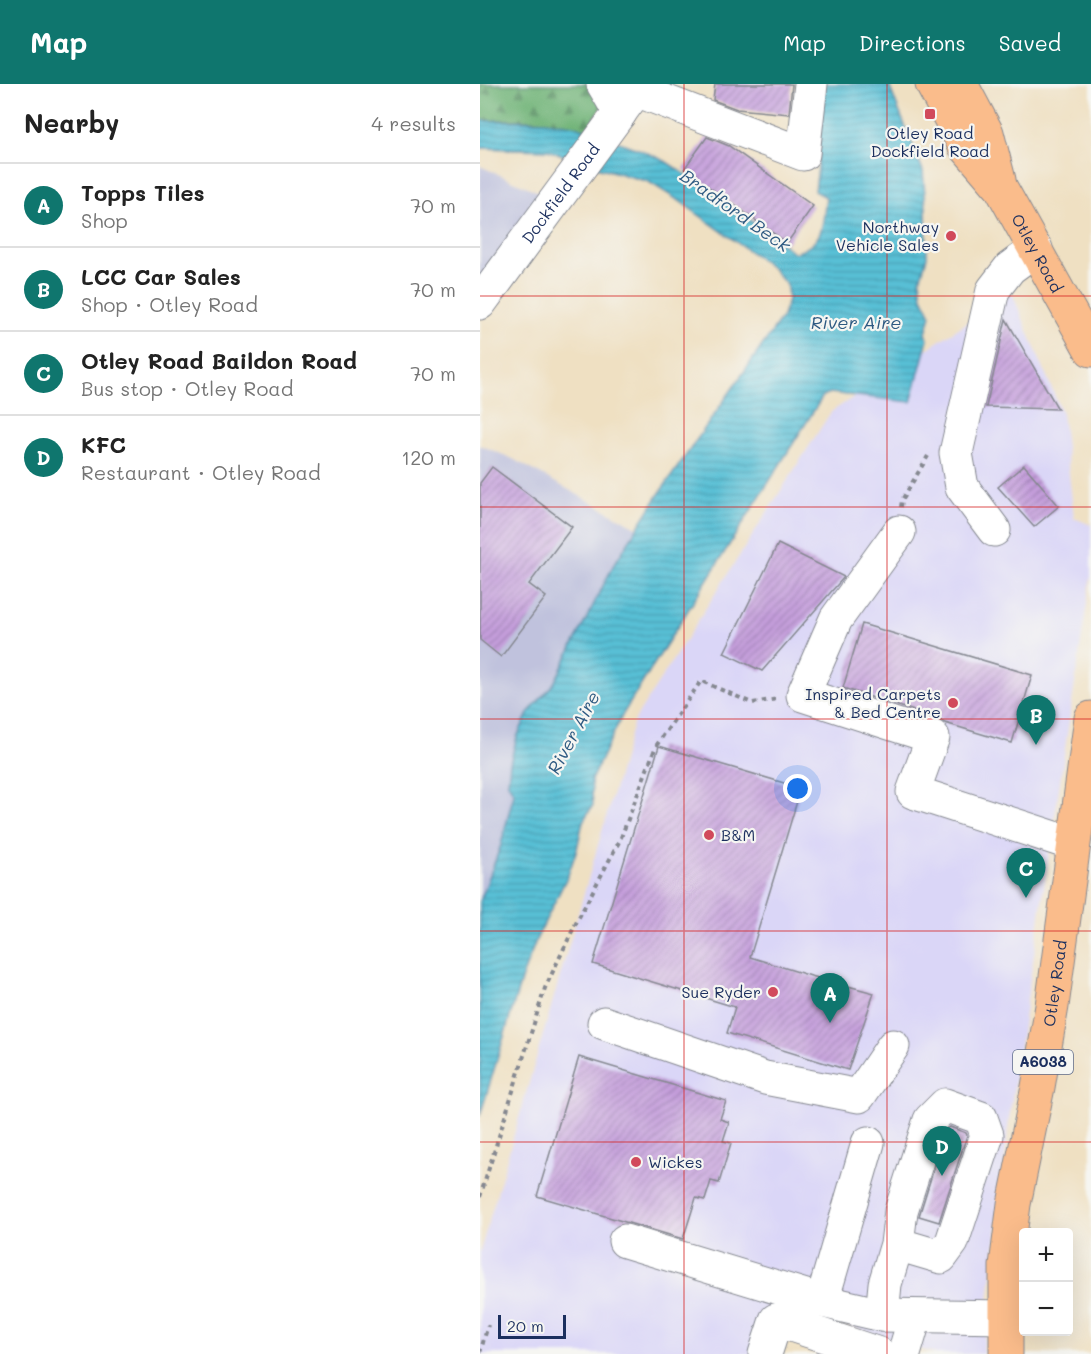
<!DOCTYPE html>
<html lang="en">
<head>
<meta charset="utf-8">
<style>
  :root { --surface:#fff; --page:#f2f2f2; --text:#222; --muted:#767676; --line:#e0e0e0; --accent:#0f766e }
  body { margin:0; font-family:Mali,sans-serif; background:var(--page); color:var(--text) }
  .controls { position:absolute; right:18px; bottom:18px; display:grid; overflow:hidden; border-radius:6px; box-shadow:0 6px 24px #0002 }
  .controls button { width:54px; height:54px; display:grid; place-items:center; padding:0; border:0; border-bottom:2px solid var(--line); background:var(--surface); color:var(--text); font:30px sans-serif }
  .scale { position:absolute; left:18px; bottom:15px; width:68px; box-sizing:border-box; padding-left:6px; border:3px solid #1b2f5e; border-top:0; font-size:16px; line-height:21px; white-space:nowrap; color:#1b2f5e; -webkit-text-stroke:4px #f6f6f2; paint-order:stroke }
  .you { position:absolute; left:318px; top:705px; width:21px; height:21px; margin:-15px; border:4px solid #fff; border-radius:50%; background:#1a73e8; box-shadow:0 0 0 9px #1a73e833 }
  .badge { display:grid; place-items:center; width:39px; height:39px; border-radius:50%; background:var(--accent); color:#fff; font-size:20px; font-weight:700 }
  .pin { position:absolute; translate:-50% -50px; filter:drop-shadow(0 2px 3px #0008) }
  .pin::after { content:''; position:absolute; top:32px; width:21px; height:18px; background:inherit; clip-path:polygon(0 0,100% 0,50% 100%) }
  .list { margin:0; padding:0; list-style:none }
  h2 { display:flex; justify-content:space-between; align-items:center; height:78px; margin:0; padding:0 24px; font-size:26px }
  h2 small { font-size:20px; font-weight:400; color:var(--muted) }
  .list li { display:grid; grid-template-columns:39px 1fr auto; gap:18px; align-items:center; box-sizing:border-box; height:84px; padding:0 24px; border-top:2px solid var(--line) }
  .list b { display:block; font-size:22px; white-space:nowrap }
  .list p { margin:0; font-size:20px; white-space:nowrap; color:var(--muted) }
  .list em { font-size:20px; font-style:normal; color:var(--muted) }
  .map { position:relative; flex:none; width:611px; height:1270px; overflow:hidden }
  header { display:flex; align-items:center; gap:36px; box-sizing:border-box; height:84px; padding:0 30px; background:var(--accent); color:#fff }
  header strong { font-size:28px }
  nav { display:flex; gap:33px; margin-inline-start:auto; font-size:21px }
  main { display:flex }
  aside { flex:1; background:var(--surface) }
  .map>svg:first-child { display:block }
  .built { fill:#dad6f7 }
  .industrial { fill:#c0c2dd }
  .forest { fill:url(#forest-firs); stroke:#46726b; stroke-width:1.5 }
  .water { fill:url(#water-rules); stroke:#3a789a; stroke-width:1.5 }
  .building { fill:url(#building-hatch) }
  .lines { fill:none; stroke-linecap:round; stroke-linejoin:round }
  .minor-casing { stroke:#858890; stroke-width:35 }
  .major-casing { stroke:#858890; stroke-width:35 }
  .path { stroke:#858890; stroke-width:4; stroke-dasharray:4.5 4.5; stroke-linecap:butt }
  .minor { stroke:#fff; stroke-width:33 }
  .major { stroke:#fabc8b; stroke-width:33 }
  .grid { fill:none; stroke:#d62828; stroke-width:1.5; stroke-opacity:0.55 }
  .poi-dot { fill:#d1495b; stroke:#f6f6f2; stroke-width:2 }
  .labels { text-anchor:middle; stroke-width:4.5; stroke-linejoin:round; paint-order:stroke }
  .shield { fill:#f6f6f2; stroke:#5d6b8a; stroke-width:1.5 }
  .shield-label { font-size:15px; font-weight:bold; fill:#1b2f5e }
  .poi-label { font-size:16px; fill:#1b2f5e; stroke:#f6f6f2; text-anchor:end }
  .street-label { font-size:16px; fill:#1b2f5e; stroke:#f6f6f2 }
  .water-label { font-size:18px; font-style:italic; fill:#2e5a82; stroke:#f6f6f2 }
</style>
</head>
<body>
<header>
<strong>Map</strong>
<nav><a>Map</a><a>Directions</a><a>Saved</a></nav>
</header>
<main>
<aside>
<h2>Nearby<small>4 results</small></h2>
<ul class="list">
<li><span class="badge">A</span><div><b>Topps Tiles</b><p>Shop</p></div><em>70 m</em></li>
<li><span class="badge">B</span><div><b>LCC Car Sales</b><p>Shop · Otley Road</p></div><em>70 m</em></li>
<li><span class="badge">C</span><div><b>Otley Road Baildon Road</b><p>Bus stop · Otley Road</p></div><em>70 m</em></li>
<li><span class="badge">D</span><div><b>KFC</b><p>Restaurant · Otley Road</p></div><em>120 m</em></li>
</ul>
</aside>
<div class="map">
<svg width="611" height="1270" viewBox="0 0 611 1270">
  <defs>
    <pattern id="forest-firs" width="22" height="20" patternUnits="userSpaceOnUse" patternTransform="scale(1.5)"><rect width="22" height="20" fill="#71b478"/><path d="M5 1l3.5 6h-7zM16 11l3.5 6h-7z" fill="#5c9366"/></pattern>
    <pattern id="water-rules" width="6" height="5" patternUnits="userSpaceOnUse" patternTransform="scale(1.5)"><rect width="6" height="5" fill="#59c0d6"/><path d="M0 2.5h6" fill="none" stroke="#499cb1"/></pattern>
    <pattern id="building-hatch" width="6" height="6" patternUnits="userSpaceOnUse" patternTransform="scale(1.5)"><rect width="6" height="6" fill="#c59edb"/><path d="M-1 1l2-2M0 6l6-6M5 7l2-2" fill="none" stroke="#9f81b5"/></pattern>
  </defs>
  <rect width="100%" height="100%" fill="#f6f6f2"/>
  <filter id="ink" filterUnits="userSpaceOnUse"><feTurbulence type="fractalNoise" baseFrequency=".0167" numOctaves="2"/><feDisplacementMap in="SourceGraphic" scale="12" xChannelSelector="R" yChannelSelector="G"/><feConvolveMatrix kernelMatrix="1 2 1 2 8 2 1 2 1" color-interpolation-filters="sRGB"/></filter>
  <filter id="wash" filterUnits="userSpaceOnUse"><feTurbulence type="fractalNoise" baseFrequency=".008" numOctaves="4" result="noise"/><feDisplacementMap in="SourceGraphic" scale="24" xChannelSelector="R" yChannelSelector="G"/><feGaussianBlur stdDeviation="1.35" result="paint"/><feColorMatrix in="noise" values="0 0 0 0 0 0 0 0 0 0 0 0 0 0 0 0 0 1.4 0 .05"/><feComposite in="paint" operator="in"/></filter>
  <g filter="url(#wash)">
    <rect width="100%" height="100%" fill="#efe0c2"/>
    <polygon class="built" points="532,209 582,329 594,434 611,441 611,492 529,1036 503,1270 456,1270 312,1224 297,1270 0,1270 0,1168 154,637 351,328"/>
    <g class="industrial">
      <polygon points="0,82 63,110 0,198"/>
      <polygon points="0,361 33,375 158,444 133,482 74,599 49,628 28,699 34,709 21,761 0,818"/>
    </g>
    <path class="forest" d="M0,0H114L125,18L107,46C73,34 36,35 0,37Z"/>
    <path class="water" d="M341,0H410V4L443,87L446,124L447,173L440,196L442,213L451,231L446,249L448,255L431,318L350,309L343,312L164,596L143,630L111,696L113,721L103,737L97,765L88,791L57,854L42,893L0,1032V818L21,761L34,709L28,699L30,680L37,653L49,628L74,599L133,482L181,407L303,232L308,216L307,201L290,182L198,116L169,98L117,83L68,66L0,64V37H64L92,41L161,66L185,77L222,101L315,169C346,159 342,140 346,113L335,107L338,82Z"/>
    <g id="blocks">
      <g class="building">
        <polygon points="235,0 312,0 309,30 257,25 233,16"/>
        <polygon points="227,53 249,62 333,122 307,159 204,85"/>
        <polygon points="526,235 578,325 506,323"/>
        <polygon points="544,381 579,422 554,443 518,403"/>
        <polygon points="12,383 92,443 49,500 66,513 21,573 0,556 0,399"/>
        <polygon points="298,460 364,493 282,587 244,569"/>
        <polygon points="382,540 552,591 532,659 465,639 459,635 363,604"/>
        <polygon points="179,662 321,704 270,873 331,892 394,909 368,986 247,949 255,923 113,880"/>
        <polygon points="99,973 246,1017 240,1035 249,1038 243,1057 251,1059 239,1099 231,1097 225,1116 216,1114 203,1155 57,1112"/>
        <polygon points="470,1043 486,1049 487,1051 459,1138 439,1132 466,1046"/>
      </g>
    </g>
  </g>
  <g filter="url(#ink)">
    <use href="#blocks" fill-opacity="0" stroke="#858890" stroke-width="1.5"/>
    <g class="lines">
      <defs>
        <g id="minor">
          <polyline points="123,0 140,29"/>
          <polyline points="156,6 323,70 331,0"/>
          <path id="s1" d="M0,219L161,0"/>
          <polyline points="514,446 482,403 476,369 513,206 530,184 556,165"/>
          <polyline points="419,448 356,535 323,611 453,653 433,708 593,760"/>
          <polyline points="124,939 285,994 379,1012 413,962"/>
          <polyline points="145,1157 342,1217 402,1231 525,1233"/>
          <polyline points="342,1217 388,1059"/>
          <polyline points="402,1231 405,1200 417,1160 461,1173 472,1158 507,1051 501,1034 465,1021 450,1036 421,1127 417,1160"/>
          <polyline points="285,1270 296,1236 399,1270"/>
          <polyline points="424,1270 435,1233"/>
        </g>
        <g id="major">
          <path id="s2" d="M452,0L485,62L521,104L611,266"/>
          <polyline points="481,0 507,49 519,96"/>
          <path id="s3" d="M526,1270V1182L534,1120L558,1003L572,922L611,634"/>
        </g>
      </defs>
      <use href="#minor" class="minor-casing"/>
      <use href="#major" class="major-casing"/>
      <g class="path">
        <polyline points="421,423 422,416 448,372"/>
        <polyline points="0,1113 65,904 98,835 140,756 176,662 221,597 272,619 298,615"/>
        <polyline points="0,1269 8,1241"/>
      </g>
      <use href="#minor" class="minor"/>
      <use href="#major" class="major"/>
    </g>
  </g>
  <path class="grid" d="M204,0V1270M407,0V1270M0,212H611M0,423H611M0,635H611M0,847H611M0,1058H611"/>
  <g class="poi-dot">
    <rect x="444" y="24" width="12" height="12" rx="3"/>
    <circle cx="471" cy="152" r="6"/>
    <circle cx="473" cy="619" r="6"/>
    <circle cx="229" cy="751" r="6"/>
    <circle cx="293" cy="908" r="6"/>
    <circle cx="156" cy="1078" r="6"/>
  </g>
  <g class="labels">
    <rect class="shield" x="533" y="966" width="60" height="24" rx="4.5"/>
    <g class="shield-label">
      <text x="563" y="983">A6038</text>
    </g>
    <g class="poi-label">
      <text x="450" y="55" text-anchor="middle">Otley Road<tspan x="450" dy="18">Dockfield Road</tspan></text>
      <text x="459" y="149">Northway<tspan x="459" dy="18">Vehicle Sales</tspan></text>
      <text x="461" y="616">Inspired Carpets<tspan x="461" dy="18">&amp; Bed Centre</tspan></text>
      <text x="241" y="757" text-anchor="start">B&amp;M</text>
      <text x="281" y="914">Sue Ryder</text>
      <text x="168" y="1084" text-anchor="start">Wickes</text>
    </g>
    <g class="street-label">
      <text dy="6" stroke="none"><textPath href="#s1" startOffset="136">Dockfield Road</textPath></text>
      <text dy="6" stroke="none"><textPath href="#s2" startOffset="200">Otley Road</textPath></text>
      <text dy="6" stroke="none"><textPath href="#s3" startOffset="375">Otley Road</textPath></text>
    </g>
    <g class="water-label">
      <text transform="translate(255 127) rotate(35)" y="6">Bradford Beck</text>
      <text x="376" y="245">River Aire</text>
      <text transform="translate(94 649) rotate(-62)" y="6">River Aire</text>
    </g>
  </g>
</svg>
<div class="controls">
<button>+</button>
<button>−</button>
</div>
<div class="scale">20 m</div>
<div class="you"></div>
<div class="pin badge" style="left:350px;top:939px">A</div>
<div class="pin badge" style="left:556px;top:661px">B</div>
<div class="pin badge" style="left:546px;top:814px">C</div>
<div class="pin badge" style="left:462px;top:1092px">D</div>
</div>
</main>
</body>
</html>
